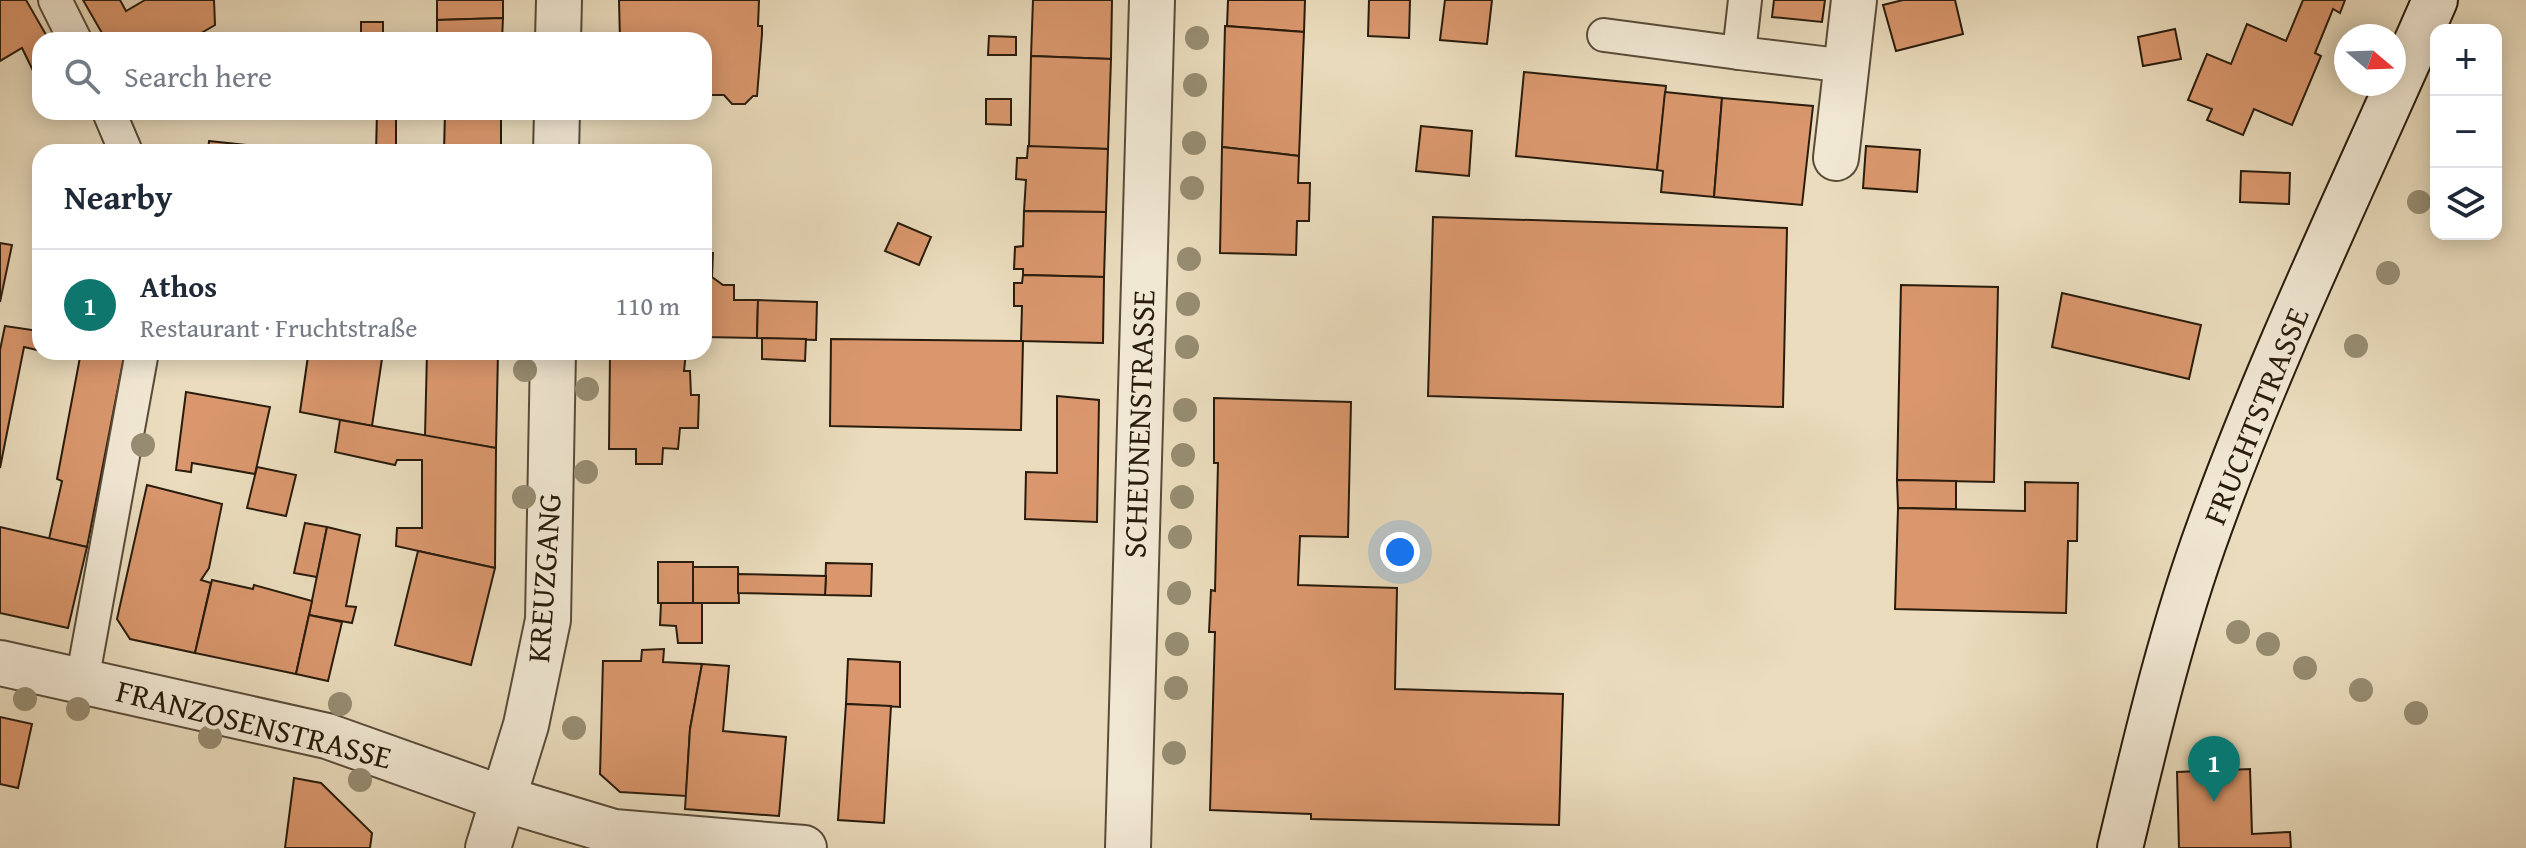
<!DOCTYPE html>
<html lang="en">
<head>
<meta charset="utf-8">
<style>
  :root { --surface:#fff; --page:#f6f6f7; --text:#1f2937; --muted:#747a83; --line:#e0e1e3; --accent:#0f766e }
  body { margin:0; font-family:"Gentium Book Plus",serif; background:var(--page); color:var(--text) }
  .controls { position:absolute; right:24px; top:24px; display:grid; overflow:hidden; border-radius:16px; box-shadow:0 4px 20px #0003 }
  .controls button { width:72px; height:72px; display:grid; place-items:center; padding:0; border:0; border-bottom:2px solid var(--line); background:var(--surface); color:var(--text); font:40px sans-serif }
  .compass { position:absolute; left:2334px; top:24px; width:72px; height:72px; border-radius:50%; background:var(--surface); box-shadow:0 4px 20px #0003; rotate:109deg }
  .you { position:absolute; left:1400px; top:552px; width:28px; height:28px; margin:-20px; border:6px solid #fff; border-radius:50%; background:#1a73e8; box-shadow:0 0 0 12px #1a73e833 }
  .badge { display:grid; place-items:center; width:52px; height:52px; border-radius:50%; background:var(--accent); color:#fff; font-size:26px; font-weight:700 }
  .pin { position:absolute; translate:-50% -66px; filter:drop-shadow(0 2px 4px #0008) }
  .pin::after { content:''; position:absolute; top:42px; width:28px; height:24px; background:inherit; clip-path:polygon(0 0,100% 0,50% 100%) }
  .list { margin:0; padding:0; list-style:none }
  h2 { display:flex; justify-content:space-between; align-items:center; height:104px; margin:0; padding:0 32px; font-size:34px }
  h2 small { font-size:26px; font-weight:400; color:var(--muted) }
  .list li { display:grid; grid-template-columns:52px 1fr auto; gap:24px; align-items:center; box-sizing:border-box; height:112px; padding:0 32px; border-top:2px solid var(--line) }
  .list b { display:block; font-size:30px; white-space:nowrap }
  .list p { margin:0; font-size:26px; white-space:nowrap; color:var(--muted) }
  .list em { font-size:26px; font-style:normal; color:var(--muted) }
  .icon { flex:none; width:44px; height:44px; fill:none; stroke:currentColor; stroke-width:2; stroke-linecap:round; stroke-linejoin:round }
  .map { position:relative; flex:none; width:2526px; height:848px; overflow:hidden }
  .search { position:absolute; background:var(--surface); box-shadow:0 4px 20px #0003; left:32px; top:32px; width:680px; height:88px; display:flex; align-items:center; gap:20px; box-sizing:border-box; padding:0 28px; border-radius:24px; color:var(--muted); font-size:30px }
  .panel { position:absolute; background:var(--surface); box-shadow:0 4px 20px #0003; left:32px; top:144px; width:680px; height:216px; border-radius:24px }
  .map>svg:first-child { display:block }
  .building { fill:#da976d; stroke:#291c0d; stroke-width:2 }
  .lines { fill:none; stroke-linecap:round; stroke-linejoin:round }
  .lane-casing { stroke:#594c39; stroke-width:36 }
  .street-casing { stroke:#594c39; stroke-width:48 }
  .secondary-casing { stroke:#291c0d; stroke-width:48 }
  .lane { stroke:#f1e8d4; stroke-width:32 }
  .street { stroke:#f1e8d4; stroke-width:44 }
  .secondary { stroke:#f1e8d4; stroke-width:44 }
  .tree { fill:#978d72 }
  .labels { text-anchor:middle; stroke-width:8; stroke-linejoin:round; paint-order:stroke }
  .street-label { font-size:32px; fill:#291c0d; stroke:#f1e8d4 }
</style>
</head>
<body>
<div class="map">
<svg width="2526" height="848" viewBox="0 0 2526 848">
  <rect width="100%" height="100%" fill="#eadcbd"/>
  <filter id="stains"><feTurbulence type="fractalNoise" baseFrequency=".0025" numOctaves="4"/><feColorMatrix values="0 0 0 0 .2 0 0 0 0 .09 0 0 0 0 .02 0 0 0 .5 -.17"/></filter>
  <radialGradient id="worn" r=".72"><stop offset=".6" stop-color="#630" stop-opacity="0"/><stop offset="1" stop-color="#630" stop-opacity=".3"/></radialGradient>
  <g class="building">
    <polygon points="0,0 26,0 49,40 40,40 40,85 22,48 0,61"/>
    <polygon points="83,0 120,0 126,11 145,0 214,0 215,25 189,40 106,40"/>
    <polygon points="437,0 503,0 503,18 437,20"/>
    <polygon points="619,0 759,0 758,26 762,26 762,34 757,96 753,96 745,104 732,104 724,95 704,95 704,40 620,40"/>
    <polygon points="1033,0 1112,0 1111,59 1031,56"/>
    <polygon points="1228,0 1305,0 1304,32 1227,26"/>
    <polygon points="1369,0 1410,0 1409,38 1368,36"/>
    <polygon points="1445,0 1492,0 1487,44 1440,40"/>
    <polygon points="1774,0 1825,0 1822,22 1772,17"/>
    <polygon points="1903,0 1955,0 1963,34 1896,51 1883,5"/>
    <polygon points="2303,0 2345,0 2340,13 2333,9 2315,53 2321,56 2292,125 2254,109 2243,135 2207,120 2212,109 2188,100 2207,54 2231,64 2247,24 2286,41"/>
    <polygon points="503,18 502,40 437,40 437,20"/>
    <rect x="361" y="22" width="22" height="18"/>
    <polygon points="1225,26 1304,32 1299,156 1222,147"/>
    <polygon points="2175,29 2181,59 2143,66 2138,37"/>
    <polygon points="989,36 1016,37 1016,55 988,55"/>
    <polygon points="1031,56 1111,59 1108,149 1029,147"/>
    <polygon points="1524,72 1666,86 1657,170 1516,156"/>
    <polygon points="1665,92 1722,98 1714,197 1661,192 1663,171 1657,170"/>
    <polygon points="1722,98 1813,106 1802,205 1714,197"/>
    <polygon points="986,99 1011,99 1011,125 986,124"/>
    <polygon points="377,112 396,112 396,152 376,152"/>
    <polygon points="445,112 501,112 501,152 444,152"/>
    <polygon points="1421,126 1472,131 1469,176 1416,171"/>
    <polygon points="209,141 255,146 255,152 208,152"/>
    <polygon points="1028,146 1108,149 1106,212 1024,211 1026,180 1016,179 1017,158 1027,158"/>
    <polygon points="1866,146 1920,150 1917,192 1863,188"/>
    <polygon points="1222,147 1299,156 1298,183 1310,183 1309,221 1297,221 1296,255 1220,253"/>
    <polygon points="2241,171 2290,173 2289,204 2240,202"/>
    <polygon points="704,209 705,253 713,253 712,277 723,285 734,285 734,300 758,300 757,338 704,337"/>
    <polygon points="1024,211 1106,212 1104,277 1023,275 1023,269 1014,269 1015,247 1023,246"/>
    <polygon points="1433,217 1787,228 1783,407 1428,396"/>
    <polygon points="898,223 931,237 919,265 885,251"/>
    <polygon points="0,243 12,245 0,302"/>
    <polygon points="1023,275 1104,277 1103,343 1021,341 1022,306 1014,306 1014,283 1022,283"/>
    <polygon points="1901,285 1998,287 1994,482 1897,480"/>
    <polygon points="2062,293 2201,325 2189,379 2052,347"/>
    <polygon points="758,300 817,302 816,340 757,338"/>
    <polygon points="5,326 39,331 37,350 24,347 0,468 0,350"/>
    <polygon points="762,338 806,339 805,361 762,359"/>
    <polygon points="831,339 1023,341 1021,430 830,426"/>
    <polygon points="81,352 125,352 87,547 49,539 62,481 57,479"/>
    <polygon points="209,352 249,352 248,358"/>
    <polygon points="319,352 383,352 372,426 300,412 308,356 318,356"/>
    <polygon points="427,352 498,352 496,448 425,436"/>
    <polygon points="610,352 686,352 684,371 690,371 691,395 699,395 698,428 680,428 678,449 663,448 662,464 636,464 636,449 609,449"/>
    <polygon points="186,392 270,407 255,474 192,463 191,472 176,470"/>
    <polygon points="1057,396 1099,400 1097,522 1025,519 1026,472 1057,473"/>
    <polygon points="1214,398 1351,402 1348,537 1300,536 1298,585 1397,588 1395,689 1563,694 1559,825 1311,819 1311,814 1210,810 1215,632 1209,632 1211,590 1215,591 1218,463 1214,463"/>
    <polygon points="340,420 496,448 495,568 396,546 397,528 422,528 422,460 397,460 395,465 335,452"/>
    <polygon points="257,467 296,475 286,516 247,508"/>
    <polygon points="1897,480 1956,481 1956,509 1898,508"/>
    <polygon points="2025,482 2078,483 2077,541 2068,541 2066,613 1895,609 1898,508 2025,511"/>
    <polygon points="147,485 222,504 209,568 201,580 211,583 195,653 130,639 117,619"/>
    <polygon points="305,523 327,527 317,577 294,573"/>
    <polygon points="0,527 87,547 68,628 0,613"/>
    <polygon points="327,527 360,535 346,606 356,607 352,623 309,615"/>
    <polygon points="418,551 495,568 471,665 395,645"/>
    <rect x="658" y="562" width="35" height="41"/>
    <polygon points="826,563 872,564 871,596 825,595"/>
    <polygon points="693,567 738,567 739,603 693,603"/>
    <polygon points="738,574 826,576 825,595 738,593"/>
    <polygon points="212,580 253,589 254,585 312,601 296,674 195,653"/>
    <polygon points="661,603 702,603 702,643 678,643 676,626 660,625"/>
    <polygon points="309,615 342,622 328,681 296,674"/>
    <polygon points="664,649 663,662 702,664 690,729 686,796 620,792 600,774 603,661 641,661 642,650"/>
    <polygon points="848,659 900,662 900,707 846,704"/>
    <polygon points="702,664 729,666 723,731 786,737 779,816 685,809 690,729"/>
    <polygon points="846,704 891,706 884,823 838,820"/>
    <polygon points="0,717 32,724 18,788 0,784"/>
    <polygon points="2250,769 2252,834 2290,832 2291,848 2179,848 2177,772"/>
    <polygon points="294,778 321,783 372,833 370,848 285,848"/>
  </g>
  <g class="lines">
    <defs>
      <g id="lane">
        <polyline points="55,0 75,40"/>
        <polyline points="1745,0 1739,53 1847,66"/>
        <polyline points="1604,35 1739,53"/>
        <polyline points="109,112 126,152"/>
        <polyline points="82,681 142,352"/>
      </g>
      <g id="street">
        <polyline points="558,40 559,0"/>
        <polyline points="556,152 557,112"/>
        <polyline points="1836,158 1854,0"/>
        <polyline points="0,663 327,736 504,799 614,832 804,848"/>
        <polyline points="488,848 526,725 548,620 553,352"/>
        <polyline points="1128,848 1152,0"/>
      </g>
      <path id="secondary" d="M2120,848C2146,740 2171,632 2209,528C2274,348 2359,175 2435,0"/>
    </defs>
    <use href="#lane" class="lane-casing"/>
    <use href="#street" class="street-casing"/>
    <use href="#secondary" class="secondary-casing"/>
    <use href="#lane" class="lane"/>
    <use href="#street" class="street"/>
    <use href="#secondary" class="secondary"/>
  </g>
  <g class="tree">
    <circle cx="1197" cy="38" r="12"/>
    <circle cx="1195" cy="85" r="12"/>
    <circle cx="1194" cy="143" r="12"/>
    <circle cx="1192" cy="188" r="12"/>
    <circle cx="2419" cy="202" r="12"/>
    <circle cx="1189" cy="259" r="12"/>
    <circle cx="2388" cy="273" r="12"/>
    <circle cx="1188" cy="304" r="12"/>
    <circle cx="2356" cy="346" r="12"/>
    <circle cx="1187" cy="347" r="12"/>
    <circle cx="525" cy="370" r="12"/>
    <circle cx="587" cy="389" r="12"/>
    <circle cx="1185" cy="410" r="12"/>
    <circle cx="143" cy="445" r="12"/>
    <circle cx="1183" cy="455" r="12"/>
    <circle cx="586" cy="472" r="12"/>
    <circle cx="524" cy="497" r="12"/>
    <circle cx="1182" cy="497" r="12"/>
    <circle cx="1180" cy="537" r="12"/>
    <circle cx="1179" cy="593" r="12"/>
    <circle cx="2238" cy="632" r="12"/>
    <circle cx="1177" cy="644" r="12"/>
    <circle cx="2268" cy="644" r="12"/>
    <circle cx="2305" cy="668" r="12"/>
    <circle cx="1176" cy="688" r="12"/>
    <circle cx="2361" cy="690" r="12"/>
    <circle cx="25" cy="699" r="12"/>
    <circle cx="340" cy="704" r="12"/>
    <circle cx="78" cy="709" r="12"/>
    <circle cx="2416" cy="713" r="12"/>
    <circle cx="574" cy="728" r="12"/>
    <circle cx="210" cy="737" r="12"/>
    <circle cx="1174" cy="753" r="12"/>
    <circle cx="360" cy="780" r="12"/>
  </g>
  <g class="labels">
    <g class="street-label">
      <text transform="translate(2256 416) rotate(-68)" y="11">FRUCHTSTRASSE</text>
      <text transform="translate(1139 424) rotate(-88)" y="11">SCHEUNENSTRASSE</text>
      <text transform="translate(544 578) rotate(-86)" y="11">KREUZGANG</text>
      <text transform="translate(254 724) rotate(14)" y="11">FRANZOSENSTRASSE</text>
    </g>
  </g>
  <rect width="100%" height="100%" filter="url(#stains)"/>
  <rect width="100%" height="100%" fill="url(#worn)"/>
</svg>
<div class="controls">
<button>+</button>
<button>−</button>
<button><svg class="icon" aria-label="layers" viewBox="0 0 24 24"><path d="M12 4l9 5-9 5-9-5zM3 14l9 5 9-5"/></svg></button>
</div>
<svg class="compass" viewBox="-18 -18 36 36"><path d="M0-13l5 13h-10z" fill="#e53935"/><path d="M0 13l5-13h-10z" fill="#747a83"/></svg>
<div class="you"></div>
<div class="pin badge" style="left:2214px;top:802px">1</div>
<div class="search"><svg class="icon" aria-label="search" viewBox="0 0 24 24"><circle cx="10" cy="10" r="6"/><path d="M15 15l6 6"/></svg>Search here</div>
<section class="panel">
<h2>Nearby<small></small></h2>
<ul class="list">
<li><span class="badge">1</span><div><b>Athos</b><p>Restaurant · Fruchtstraße</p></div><em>110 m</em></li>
</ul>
</section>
</div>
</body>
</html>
